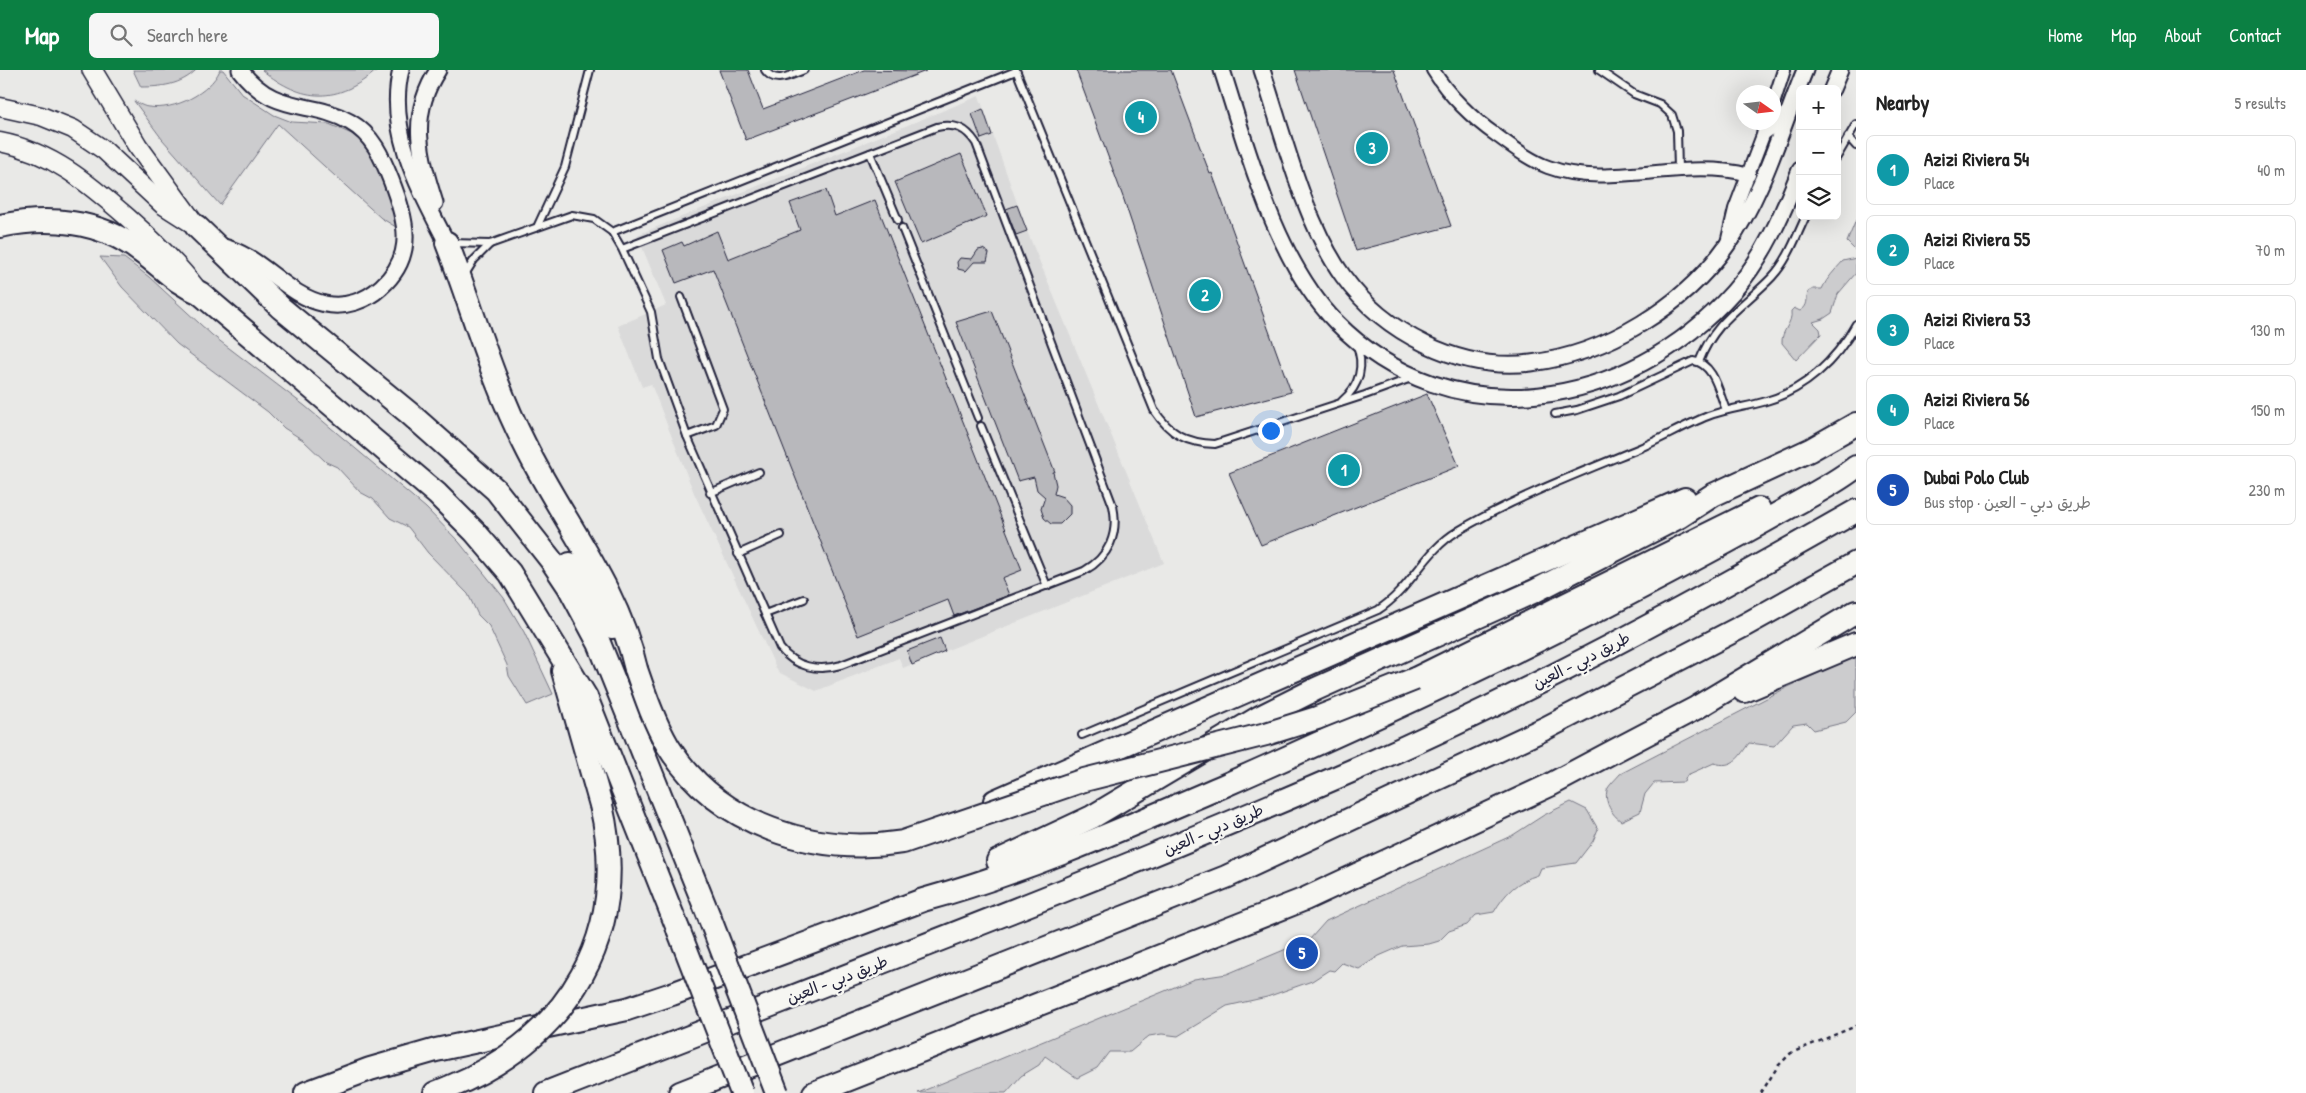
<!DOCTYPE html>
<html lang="en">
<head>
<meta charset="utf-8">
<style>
  :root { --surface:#fff; --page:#f6f6f6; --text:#222; --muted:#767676; --line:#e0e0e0; --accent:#0b8043 }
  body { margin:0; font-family:"Patrick Hand","Playpen Sans Arabic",sans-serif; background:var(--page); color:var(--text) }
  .controls { position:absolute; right:15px; top:15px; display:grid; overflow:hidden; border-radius:8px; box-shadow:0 5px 20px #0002 }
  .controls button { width:45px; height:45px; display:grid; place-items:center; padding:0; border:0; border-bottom:1px solid var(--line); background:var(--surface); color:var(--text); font:25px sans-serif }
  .compass { position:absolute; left:1736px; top:15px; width:45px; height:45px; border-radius:50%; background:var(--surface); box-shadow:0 5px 20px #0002; rotate:104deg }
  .you { position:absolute; left:1270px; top:360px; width:18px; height:18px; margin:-12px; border:4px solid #fff; border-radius:50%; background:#1a73e8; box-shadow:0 0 0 8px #1a73e833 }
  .badge { display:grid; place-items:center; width:32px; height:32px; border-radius:50%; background:var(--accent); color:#fff; font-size:16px; font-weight:700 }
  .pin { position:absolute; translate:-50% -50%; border:2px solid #fff; box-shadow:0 1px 5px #0006 }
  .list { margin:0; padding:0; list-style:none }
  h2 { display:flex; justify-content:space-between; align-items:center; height:65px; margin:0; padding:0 20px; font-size:21px }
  h2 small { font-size:16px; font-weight:400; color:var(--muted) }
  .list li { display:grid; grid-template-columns:32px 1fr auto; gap:15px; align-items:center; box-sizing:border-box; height:70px; margin:0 10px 10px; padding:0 10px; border:1px solid var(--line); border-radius:8px }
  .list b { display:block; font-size:19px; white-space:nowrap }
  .list p { margin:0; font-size:16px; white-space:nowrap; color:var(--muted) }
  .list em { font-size:16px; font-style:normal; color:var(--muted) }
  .icon { flex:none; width:28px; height:28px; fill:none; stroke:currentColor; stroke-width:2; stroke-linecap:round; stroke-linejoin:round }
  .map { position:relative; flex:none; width:1856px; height:1023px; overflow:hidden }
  header { display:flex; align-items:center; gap:30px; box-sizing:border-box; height:70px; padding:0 25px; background:var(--accent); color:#fff }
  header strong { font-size:24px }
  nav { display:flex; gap:28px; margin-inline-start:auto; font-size:18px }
  .search { width:350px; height:45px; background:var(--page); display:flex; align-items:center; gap:12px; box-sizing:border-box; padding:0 18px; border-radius:8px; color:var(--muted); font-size:19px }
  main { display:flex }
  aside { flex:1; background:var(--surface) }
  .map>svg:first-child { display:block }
  .built { fill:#dadada }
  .green { fill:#ccccce; stroke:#777784 }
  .building { fill:#b8b8bc; stroke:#22223b }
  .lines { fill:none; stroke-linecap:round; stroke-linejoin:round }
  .service-casing { stroke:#22223b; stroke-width:10 }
  .minor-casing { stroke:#22223b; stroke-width:16 }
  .tertiary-casing { stroke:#22223b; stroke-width:19 }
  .secondary-casing { stroke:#22223b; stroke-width:21 }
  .primary-casing { stroke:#22223b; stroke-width:22 }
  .motorway-casing { stroke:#22223b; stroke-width:26 }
  .path { stroke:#22223b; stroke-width:2.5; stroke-dasharray:4 4; stroke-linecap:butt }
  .service { stroke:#f6f6f2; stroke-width:6 }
  .minor { stroke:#f6f6f2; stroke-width:12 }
  .tertiary { stroke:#f6f6f2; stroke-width:15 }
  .secondary { stroke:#f6f6f2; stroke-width:18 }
  .primary { stroke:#f6f6f2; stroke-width:19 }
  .motorway { stroke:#f6f6f2; stroke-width:22 }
  .motorway-bridge-casing { stroke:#22223b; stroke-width:26; stroke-linecap:butt }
  .motorway-bridge { stroke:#f6f6f2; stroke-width:22 }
  .labels { text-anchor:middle; stroke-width:5; stroke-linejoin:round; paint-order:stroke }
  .street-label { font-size:16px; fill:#22223b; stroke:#f6f6f2 }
</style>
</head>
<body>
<header>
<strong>Map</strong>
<div class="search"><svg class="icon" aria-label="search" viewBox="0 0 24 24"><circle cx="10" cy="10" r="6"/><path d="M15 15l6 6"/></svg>Search here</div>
<nav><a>Home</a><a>Map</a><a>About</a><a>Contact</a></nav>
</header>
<main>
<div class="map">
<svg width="1856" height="1023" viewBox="0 0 1856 1023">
  <rect width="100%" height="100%" fill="#e9e9e7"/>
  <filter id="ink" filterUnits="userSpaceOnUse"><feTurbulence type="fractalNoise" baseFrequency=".02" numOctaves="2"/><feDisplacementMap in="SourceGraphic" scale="10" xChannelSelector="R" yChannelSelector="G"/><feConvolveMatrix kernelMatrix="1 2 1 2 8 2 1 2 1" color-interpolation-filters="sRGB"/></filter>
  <g filter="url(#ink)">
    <polygon class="built" points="979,26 1027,161 1164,493 903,598 899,588 816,621 778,602 694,423 651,314 642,317 618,256 666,235 637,165"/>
    <g class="green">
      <path d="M133,0H196C181,15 161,17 141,17Z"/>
      <path d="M220,0H223L242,24L274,45L292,52L329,54L354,65L371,80L396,140V157L381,148L278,54L220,135L162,69L134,31C138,33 144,37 149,37C174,41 210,23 220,0Z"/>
      <path d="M262,0H377C337,34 303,33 262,0Z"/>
      <polygon points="1856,150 1856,181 1847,172"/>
      <polygon points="100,187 124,188 149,207 212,265 305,336 426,438 459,472 504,528 524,562 553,624 527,635 509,606 507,595 489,556 478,545 468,524 428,483 408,457 390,448 373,429 360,422 337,397 326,392 303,370 284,358 268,342 177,274 122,217"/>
      <path d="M1856,188V203L1838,224L1832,243L1823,249L1813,252L1820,259L1821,264L1796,290L1782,273C1781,260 1793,254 1791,241L1794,238L1800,241C1809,236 1806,229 1808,222L1813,219H1822C1827,208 1835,200 1843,191Z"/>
      <path d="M1856,586V642L1846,652L1814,660L1807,653L1793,655L1774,676L1749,673C1739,687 1733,699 1714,693L1687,705L1684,712L1654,713L1645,724L1640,742L1621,751C1612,745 1604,732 1607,720C1609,715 1616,709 1620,704L1788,617Z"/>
      <path d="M1571,732L1587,740L1598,759L1593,771L1576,793L1541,798L1538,805C1517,811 1505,823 1494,842L1476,845L1467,855L1449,861L1439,871L1429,874L1402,876L1379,886L1359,899L1342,893L1334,901L1329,900L1312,911L1267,927L1227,936L1178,966L1162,964L1149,966L1130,982H1109L1097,998L1077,1008L1045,986L1039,995L1021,1006L1006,1023H918L1194,909L1227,904L1310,869L1326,851L1513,765L1544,745Z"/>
    </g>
    <g class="building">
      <polygon points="719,0 748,0 763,39 864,0 926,1 746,70"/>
      <polygon points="1076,0 1171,0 1210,104 1212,103 1291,322 1196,347 1123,127"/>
      <polygon points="1295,0 1394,0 1451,156 1356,181"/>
      <polygon points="983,39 992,65 981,69 972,44"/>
      <polygon points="961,84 987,146 921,174 895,112"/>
      <polygon points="826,120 835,146 875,130 1022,500 1002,508 1009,525 954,546 948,530 858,566 713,199 676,213 663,180 682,172 684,176 717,161 728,189 800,160 790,133"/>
      <polygon points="1017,135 1027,161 1016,165 1006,139"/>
      <polygon points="983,179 989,183 987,192 974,192 966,201 958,199 957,192 960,188 972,189 978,180"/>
      <polygon points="992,241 1055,402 1053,402 1056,415 1054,424 1063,427 1070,435 1070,444 1060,454 1051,454 1044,448 1041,439 1045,427 1037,420 1034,407 1018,411 956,252"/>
      <polygon points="1427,324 1459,396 1261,475 1229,403"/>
      <polygon points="940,568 945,581 912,595 907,581"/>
    </g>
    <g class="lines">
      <defs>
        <g id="service">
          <path d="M765,0C775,15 791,5 804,0"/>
          <path d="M1016,0L1154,340C1170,364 1186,373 1215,374L1365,325L1414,307"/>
          <polyline points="1599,0 1634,24 1660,34 1672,45 1677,61 1678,99"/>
          <polyline points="1848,67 1856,76"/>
          <polyline points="870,83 898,150"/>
          <polyline points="1837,87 1856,54"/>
          <polyline points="538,155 565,97 590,0"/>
          <polyline points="902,158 978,348"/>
          <polyline points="612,162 1016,1"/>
          <path d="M451,173L490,174L572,145L594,149L612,162L622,179L651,242L659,289L687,366L780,578C795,597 818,602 841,595L1084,501C1109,487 1119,464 1113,436L976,73C966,58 955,53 937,57L622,179"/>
          <polyline points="464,206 474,190 490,174"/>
          <polyline points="681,227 723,339 716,355 687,366"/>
          <path d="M1699,292C1715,250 1743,237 1772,207C1788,190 1796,167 1806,146"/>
          <path d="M1342,331C1360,316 1365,295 1356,273"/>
          <path d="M1555,344L1577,340L1619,326L1693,291C1714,293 1719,323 1726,340"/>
          <polyline points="981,356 1047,516"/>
          <polyline points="710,423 759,402"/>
          <polyline points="738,484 781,465"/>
          <polyline points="765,544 804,529"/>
          <path d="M1082,665L1378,540C1411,519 1424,481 1458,461C1514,428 1579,403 1640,378C1663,368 1685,355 1708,346C1726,339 1745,337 1763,332C1804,321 1836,291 1856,254"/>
        </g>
        <g id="minor">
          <path d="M1433,0C1448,25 1473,49 1496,65C1513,77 1529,90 1548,97C1609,120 1683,87 1749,105"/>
          <polyline points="1774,31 1784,0"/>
          <polyline points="1727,173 1735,139 1768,52"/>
        </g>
        <g id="tertiary">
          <path d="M401,0C386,61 420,120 447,173"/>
          <path d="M1222,0C1248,81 1275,190 1336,252C1452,370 1629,339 1733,222C1764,187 1783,143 1800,100"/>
          <path d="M1262,0C1283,63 1304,152 1343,206C1384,263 1460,302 1531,293C1607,284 1684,236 1727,175C1764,123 1781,58 1805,0"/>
          <polyline points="1832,19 1840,0"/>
          <polyline points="1765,61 1787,44"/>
          <path d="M435,133C420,85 408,46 438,0"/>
          <path d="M220,176C262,185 284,225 325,234C345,238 366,231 381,217C417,185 406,149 391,110C382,87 373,65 350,52C310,29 275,46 240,0"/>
        </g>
        <g id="secondary">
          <polyline points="0,37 41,46 73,59 104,80 163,135 196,156"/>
          <path d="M0,72C52,82 88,113 127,147C152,169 176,192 196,218"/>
        </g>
        <polyline id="primary" points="92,0 137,75 196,156"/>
        <g id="motorway">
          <path d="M0,156C48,146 100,150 140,181C163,197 172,211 200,223L437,424L475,462L510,503L586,627L678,859"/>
          <polyline points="196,156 281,238 409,343 496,420 551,490 569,517 599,573 710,849"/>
          <path d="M447,173C473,240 492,311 525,375C562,451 617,515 636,599"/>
          <polyline points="570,494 612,557"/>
          <polyline points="563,601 601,735"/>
          <polyline points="1415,609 1759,439"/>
          <polyline points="1744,621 1856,574"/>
          <polyline points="995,731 1685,429"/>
          <polyline points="998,791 1092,747 1260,647 1316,619 1535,521 1679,447 1713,425 1810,380 1856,354"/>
          <path d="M306,1023L370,999L436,980L627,939L672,924L923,830C1025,802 1125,758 1223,716C1357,657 1491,596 1621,528C1675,500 1728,472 1781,442C1806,428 1833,415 1856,397"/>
          <polyline points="435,1023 450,1017"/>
          <path d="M546,1023C817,916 1090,815 1356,699C1528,624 1693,534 1856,441"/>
          <polyline points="680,1023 1226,807 1546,658 1745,555 1856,493"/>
          <polyline points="814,1023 1305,829 1550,715 1614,681 1696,638 1856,542"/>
        </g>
      </defs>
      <use href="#service" class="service-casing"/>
      <use href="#minor" class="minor-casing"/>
      <use href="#tertiary" class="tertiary-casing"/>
      <use href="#secondary" class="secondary-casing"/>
      <use href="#primary" class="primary-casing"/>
      <use href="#motorway" class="motorway-casing"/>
      <polyline class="path" points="1761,1023 1778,996 1791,983 1856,956"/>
      <use href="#service" class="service"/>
      <use href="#minor" class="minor"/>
      <use href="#tertiary" class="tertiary"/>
      <use href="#secondary" class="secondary"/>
      <use href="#primary" class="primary"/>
      <use href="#motorway" class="motorway"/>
      <defs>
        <g id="motorway-bridge">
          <path d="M636,599C645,625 654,652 668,676C717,755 814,786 903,772L1084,710L1266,664L1317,648L1415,609"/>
          <polyline points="710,849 777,1023"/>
          <polyline points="678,859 742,1023"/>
          <path d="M450,1017C570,967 631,864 601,735"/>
        </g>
      </defs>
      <use href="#motorway-bridge" class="motorway-bridge-casing"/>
      <use href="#motorway-bridge" class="motorway-bridge"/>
    </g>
  </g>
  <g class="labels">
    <g class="street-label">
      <text transform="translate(1581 590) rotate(-27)" y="6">طريق دبي - العين</text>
      <text transform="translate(1213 759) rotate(-23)" y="6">طريق دبي - العين</text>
      <text transform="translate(837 909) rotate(-21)" y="6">طريق دبي - العين</text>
    </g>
  </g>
</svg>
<div class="controls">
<button>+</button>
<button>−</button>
<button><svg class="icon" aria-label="layers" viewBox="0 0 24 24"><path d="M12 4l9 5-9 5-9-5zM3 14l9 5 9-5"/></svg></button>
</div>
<svg class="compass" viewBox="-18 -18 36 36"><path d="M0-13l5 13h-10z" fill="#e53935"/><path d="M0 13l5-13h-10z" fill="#767676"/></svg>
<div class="you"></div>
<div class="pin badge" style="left:1344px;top:400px;background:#0f9aa8">1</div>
<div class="pin badge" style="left:1205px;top:225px;background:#0f9aa8">2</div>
<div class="pin badge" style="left:1372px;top:78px;background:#0f9aa8">3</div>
<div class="pin badge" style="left:1141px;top:47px;background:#0f9aa8">4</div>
<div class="pin badge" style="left:1302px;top:883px;background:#1a4fb4">5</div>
</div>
<aside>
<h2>Nearby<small>5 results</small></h2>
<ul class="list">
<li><span class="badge" style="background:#0f9aa8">1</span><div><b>Azizi Riviera 54</b><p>Place</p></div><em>40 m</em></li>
<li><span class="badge" style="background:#0f9aa8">2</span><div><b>Azizi Riviera 55</b><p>Place</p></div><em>70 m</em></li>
<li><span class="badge" style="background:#0f9aa8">3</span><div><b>Azizi Riviera 53</b><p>Place</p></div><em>130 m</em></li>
<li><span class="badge" style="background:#0f9aa8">4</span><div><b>Azizi Riviera 56</b><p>Place</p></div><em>150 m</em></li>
<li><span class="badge" style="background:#1a4fb4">5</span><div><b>Dubai Polo Club</b><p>Bus stop · طريق دبي - العين</p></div><em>230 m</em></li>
</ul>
</aside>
</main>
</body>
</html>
